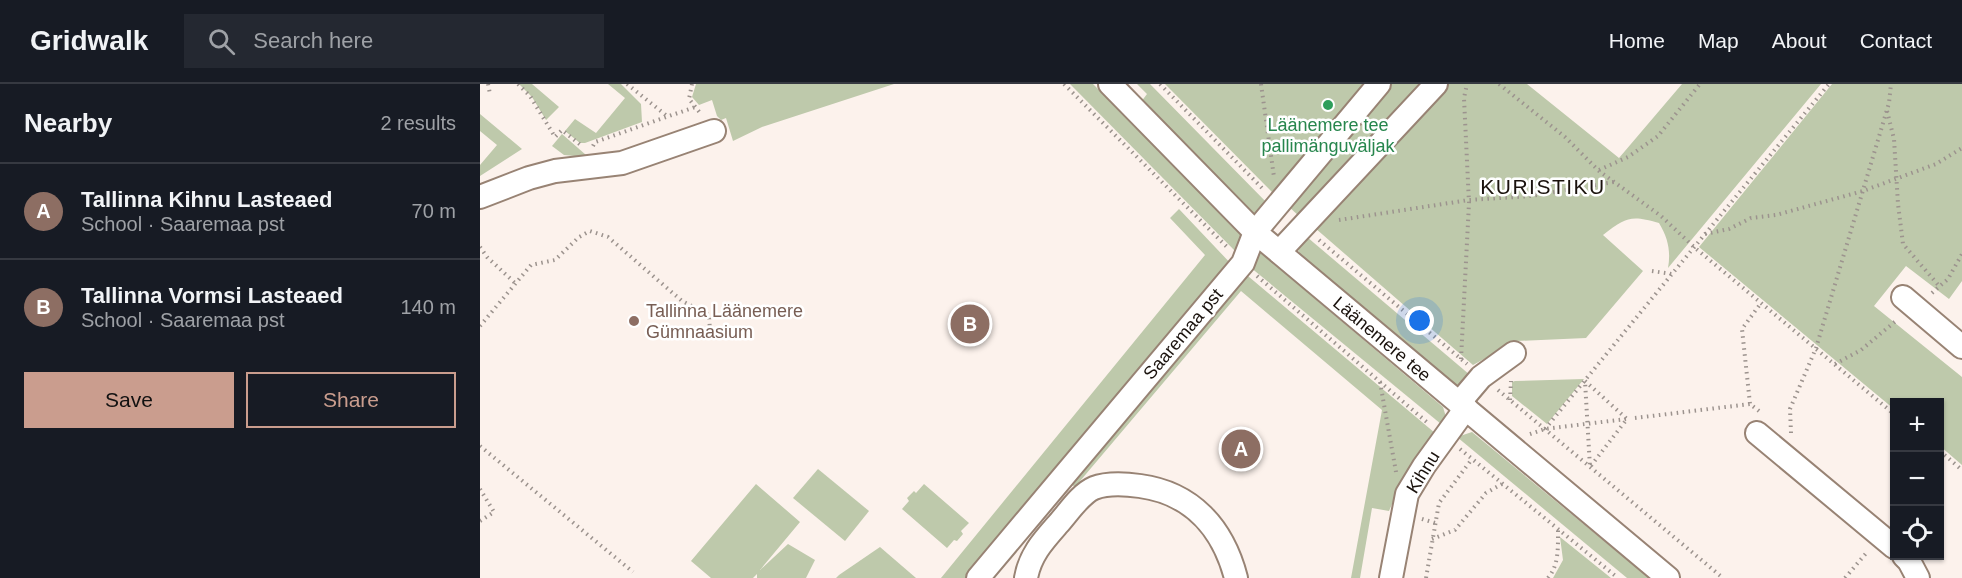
<!DOCTYPE html>
<html lang="en">
<head>
<meta charset="utf-8">
<style>
  :root { --surface:#171b24; --page:#242831; --text:#f1f3f6; --muted:#9ea1a6; --line:#363941; --accent:#ca9d8e }
  body { margin:0; font-family:Helvetica,sans-serif; background:var(--page); color:var(--text) }
  .controls { position:absolute; right:18px; bottom:18px; display:grid; overflow:hidden; border-radius:0px; box-shadow:0 2px 4px #0004 }
  .controls button { width:54px; height:54px; display:grid; place-items:center; padding:0; border:0; border-bottom:2px solid var(--line); background:var(--surface); color:var(--text); font:30px sans-serif }
  .you { position:absolute; left:940px; top:237px; width:21px; height:21px; margin:-15px; border:4px solid #fff; border-radius:50%; background:#1a73e8; box-shadow:0 0 0 9px #1a73e833 }
  .badge { display:grid; place-items:center; width:39px; height:39px; border-radius:50%; background:var(--accent); color:#fff; font-size:20px; font-weight:700 }
  .pin { position:absolute; translate:-50% -50%; border:3px solid #fff; box-shadow:0 2px 6px #0006 }
  .list { margin:0; padding:0; list-style:none }
  h2 { display:flex; justify-content:space-between; align-items:center; height:78px; margin:0; padding:0 24px; font-size:26px }
  h2 small { font-size:20px; font-weight:400; color:var(--muted) }
  .list li { display:grid; grid-template-columns:39px 1fr auto; gap:18px; align-items:center; box-sizing:border-box; height:96px; padding:0 24px; border-top:2px solid var(--line) }
  .list b { display:block; font-size:22px; white-space:nowrap }
  .list p { margin:0; font-size:20px; white-space:nowrap; color:var(--muted) }
  .list em { font-size:20px; font-style:normal; color:var(--muted) }
  .actions { display:flex; gap:12px; padding:18px 24px }
  .actions a { flex:1; padding:14px 0; border:2px solid var(--accent); border-radius:0px; text-align:center; font-size:21px; color:var(--accent) }
  .actions .main { background:var(--accent); color:#111 }
  .icon { flex:none; width:33px; height:33px; fill:none; stroke:currentColor; stroke-width:2; stroke-linecap:round; stroke-linejoin:round }
  .map { position:relative; flex:none; width:1482px; height:494px; overflow:hidden }
  header { display:flex; align-items:center; gap:36px; box-sizing:border-box; height:84px; padding:0 30px; background:var(--surface); border-bottom:2px solid var(--line) }
  header strong { font-size:28px }
  nav { display:flex; gap:33px; margin-inline-start:auto; font-size:21px }
  .search { width:420px; height:54px; background:var(--page); display:flex; align-items:center; gap:15px; box-sizing:border-box; padding:0 21px; border-radius:0px; color:var(--muted); font-size:22px }
  main { display:flex }
  aside { flex:1; background:var(--surface) }
  .map>svg:first-child { display:block }
  .green { fill:#bec9ab }
  .lines { fill:none; stroke-linecap:round; stroke-linejoin:round }
  .minor-casing { stroke:#988374; stroke-width:26 }
  .path { stroke:#9c938e; stroke-width:4; stroke-dasharray:1.5 4.5; stroke-linecap:butt }
  .minor { stroke:#fff; stroke-width:22 }
  .leisure-dot { fill:#2e9e5b; stroke:#fff; stroke-width:2 }
  .education-dot { fill:#8d6e63; stroke:#fff; stroke-width:2 }
  .labels { text-anchor:middle; stroke-width:5; stroke-linejoin:round; paint-order:stroke }
  .leisure-label { font-size:18px; fill:#27864d; stroke:#fff }
  .education-label { font-size:18px; fill:#785e54; stroke:#fff; text-anchor:start }
  .street-label { font-size:18px; fill:#1a120d; stroke:#fff }
  .quarter-label { font-size:21px; letter-spacing:1.5px; fill:#1a120d; stroke:#fff }
</style>
</head>
<body>
<header>
<strong>Gridwalk</strong>
<div class="search"><svg class="icon" aria-label="search" viewBox="0 0 24 24"><circle cx="10" cy="10" r="6"/><path d="M15 15l6 6"/></svg>Search here</div>
<nav><a>Home</a><a>Map</a><a>About</a><a>Contact</a></nav>
</header>
<main>
<aside>
<h2>Nearby<small>2 results</small></h2>
<ul class="list">
<li><span class="badge" style="background:#8d6e63">A</span><div><b>Tallinna Kihnu Lasteaed</b><p>School · Saaremaa pst</p></div><em>70 m</em></li>
<li><span class="badge" style="background:#8d6e63">B</span><div><b>Tallinna Vormsi Lasteaed</b><p>School · Saaremaa pst</p></div><em>140 m</em></li>
</ul>
<div class="actions"><a class="main">Save</a><a>Share</a></div>
</aside>
<div class="map">
<svg width="1482" height="494" viewBox="0 0 1482 494">
  <rect width="100%" height="100%" fill="#fcf2ec"/>
  <g class="green">
    <polygon points="39,0 52,0 79,23 66,36 52,13"/>
    <polygon points="128,0 141,0 161,20 162,38 105,59 100,59 85,47 95,35 116,49 145,14"/>
    <polygon points="216,0 414,0 282,43 253,57 246,34 241,36 237,32 232,16 219,21 212,13"/>
    <polygon points="590,0 613,0 764,152 760,172"/>
    <polygon points="657,0 670,0 790,122 778,136 661,18 667,10"/>
    <polygon points="685,0 892,0 797,113"/>
    <polygon points="910,0 944,0 820,133 807,121"/>
    <path d="M969,0H1047L1139,74L1202,0H1341L1188,184C1191,167 1188,154 1179,139C1151,131 1146,133 1123,151L1163,187L1106,254L1037,257L993,281L835,144Z"/>
    <polygon points="1352,0 1482,0 1482,197 1469,215 1426,182 1394,222 1482,293 1482,381 1460,362 1460,318 1414,318 1414,325 1219,163"/>
    <polygon points="0,30 42,65 0,92 0,81 17,61 0,47"/>
    <polygon points="82,50 106,71 105,73 84,71 72,62"/>
    <polygon points="699,125 754,183 491,494 461,494 725,171 690,134"/>
    <polygon points="827,153 990,291 982,300 972,302 822,174 818,166"/>
    <polygon points="774,163 963,323 966,333 961,340 770,183"/>
    <polygon points="762,187 955,349 925,390 909,427 892,424 880,494 871,494 902,326 761,207 595,403 586,396"/>
    <polygon points="1104,295 1067,340 1032,312 1032,298 1035,297"/>
    <polygon points="992,348 1169,494 1147,494 977,353"/>
    <polygon points="338,385 389,427 365,457 313,414"/>
    <polygon points="276,400 320,438 280,486 308,460 335,476 326,494 277,494 277,490 273,494 231,494 211,477"/>
    <polygon points="444,400 489,439 481,447 483,450 477,457 474,456 467,464 422,425 429,417 427,414 434,407 436,409"/>
    <polygon points="1080,453 1131,494 1073,494 1083,476"/>
    <polygon points="400,463 436,494 356,494 359,491"/>
  </g>
  <g class="lines">
    <defs>
      <g id="minor">
        <polyline points="630,0 775,148 1188,494"/>
        <polyline points="0,113 49,94 75,87 142,79 234,47"/>
        <polyline points="799,168 956,0"/>
        <polyline points="1423,213 1482,263"/>
        <polyline points="979,319 1001,293 1034,269"/>
        <polyline points="1277,349 1414,463"/>
        <polyline points="1424,472 1429,477 1438,494"/>
        <polyline points="498,494 763,179 775,148 899,0"/>
        <path d="M546,494C550,471 563,457 578,440C588,429 600,410 614,404C627,399 646,400 660,402C712,409 743,444 756,494"/>
        <polyline points="911,494 927,410 944,382 986,324"/>
      </g>
    </defs>
    <use href="#minor" class="minor-casing"/>
    <g class="path">
      <polyline points="8,0 10,10"/>
      <polyline points="38,0 50,12 75,53 82,46 102,62"/>
      <polyline points="147,0 187,32"/>
      <polyline points="212,0 209,15 221,30"/>
      <polyline points="584,0 748,164"/>
      <polyline points="680,0 784,106"/>
      <polyline points="781,0 794,93"/>
      <polyline points="1019,0 1085,53 1119,87 1181,132 1214,163 1414,330"/>
      <polyline points="1407,27 1414,55 1418,120 1423,160 1460,203"/>
      <polyline points="113,62 115,58 215,23"/>
      <polyline points="1119,86 1148,73 1178,52 1220,0"/>
      <polyline points="859,136 989,116 1051,112 1134,98"/>
      <polyline points="1225,150 1249,145 1271,134 1296,131 1383,107 1456,80 1482,64"/>
      <polyline points="839,156 987,280"/>
      <polyline points="0,163 7,173 35,199"/>
      <polyline points="1172,187 1192,190 1349,0"/>
      <polyline points="777,192 949,340"/>
      <polyline points="1452,209 1468,195 1482,170"/>
      <polyline points="0,242 51,181 75,176 99,153 110,147 128,153 202,217 229,231 230,247"/>
      <polyline points="981,275 989,119 984,14 987,0"/>
      <polyline points="1355,280 1381,266 1417,236"/>
      <polygon points="1105,297 1147,335 1110,383"/>
      <polyline points="900,298 916,388"/>
      <polyline points="1018,306 1243,494"/>
      <polyline points="1030,316 1031,297"/>
      <polyline points="1279,327 1270,320 1262,245 1281,219"/>
      <polyline points="1155,334 1270,320"/>
      <polyline points="1065,345 1192,190"/>
      <polyline points="1311,349 1310,325 1336,264 1409,19 1411,0"/>
      <polyline points="1050,350 1065,345 1146,335"/>
      <polyline points="0,362 153,488"/>
      <polyline points="980,365 1138,494"/>
      <polyline points="1460,367 1482,386"/>
      <polyline points="0,405 14,428 0,437"/>
      <polyline points="942,435 955,439"/>
      <polyline points="952,455 975,446 1006,409 1022,400"/>
      <polyline points="946,494 959,419 992,375"/>
      <path d="M1068,494C1079,481 1078,463 1078,446"/>
      <polyline points="1365,494 1388,467"/>
    </g>
    <use href="#minor" class="minor"/>
  </g>
  <circle class="leisure-dot" cx="848" cy="21" r="6"/>
  <circle class="education-dot" cx="154" cy="237" r="6"/>
  <g class="labels">
    <g class="leisure-label">
      <text x="848" y="47">Läänemere tee<tspan x="848" dy="21">pallimänguväljak</tspan></text>
    </g>
    <g class="education-label">
      <text x="166" y="233">Tallinna Läänemere<tspan x="166" dy="21">Gümnaasium</tspan></text>
    </g>
    <g class="street-label">
      <text transform="translate(703 250) rotate(-50)" y="6">Saaremaa pst</text>
      <text transform="translate(902 255) rotate(40)" y="6">Läänemere tee</text>
      <text transform="translate(943 388) rotate(-58)" y="6">Kihnu</text>
    </g>
    <g class="quarter-label">
      <text x="1063" y="110">KURISTIKU</text>
    </g>
  </g>
</svg>
<div class="controls">
<button>+</button>
<button>−</button>
<button><svg class="icon" aria-label="locate" viewBox="0 0 24 24"><circle cx="12" cy="12" r="6"/><path d="M12 2v4M12 18v4M2 12h4M18 12h4"/></svg></button>
</div>
<div class="you"></div>
<div class="pin badge" style="left:761px;top:365px;background:#8d6e63">A</div>
<div class="pin badge" style="left:490px;top:240px;background:#8d6e63">B</div>
</div>
</main>
</body>
</html>
